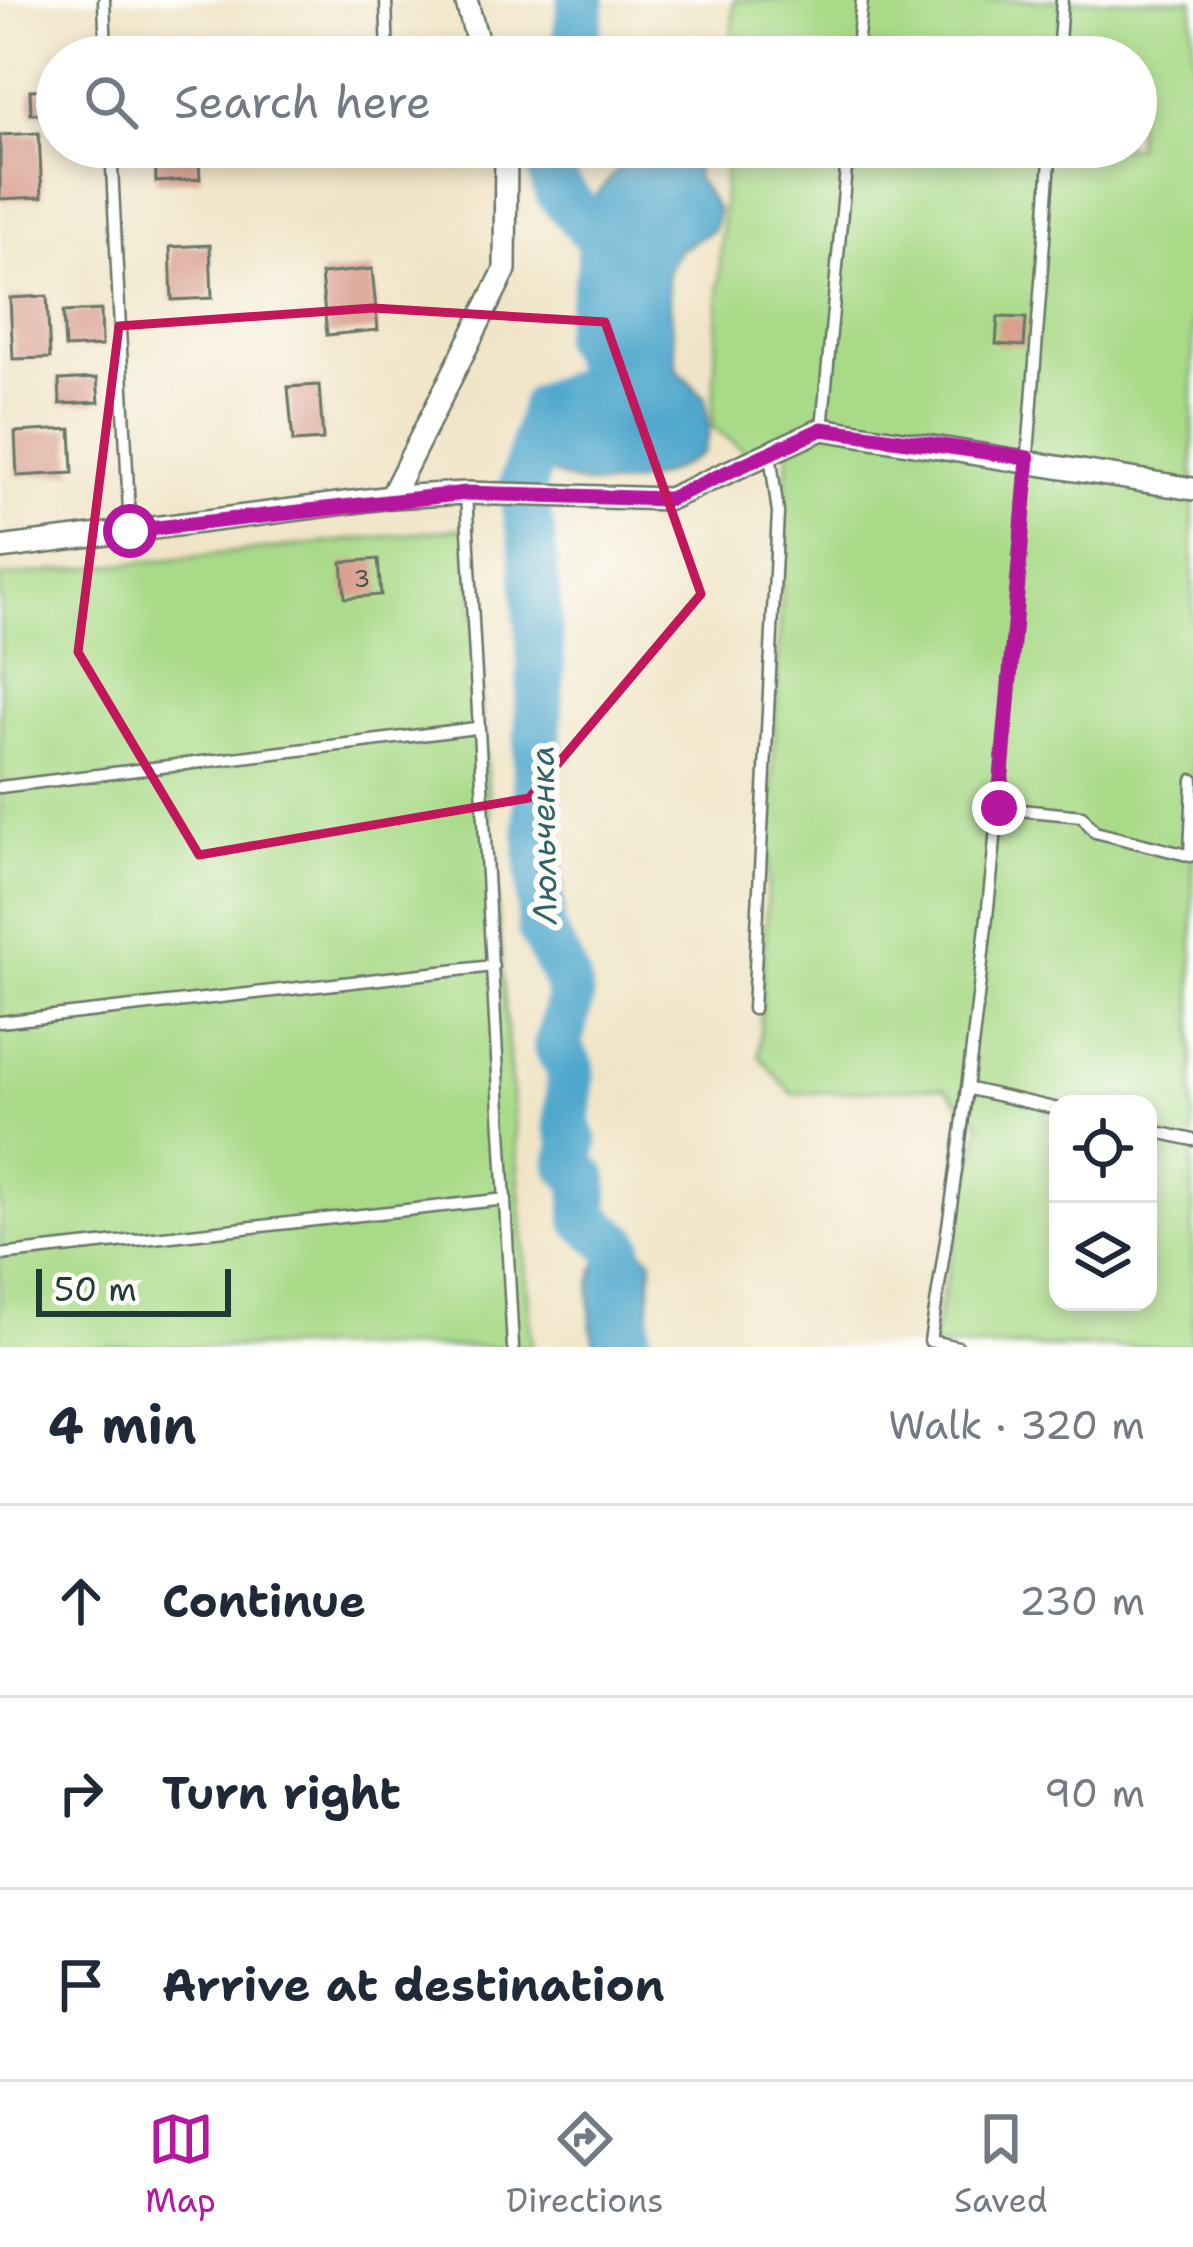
<!DOCTYPE html>
<html lang="en">
<head>
<meta charset="utf-8">
<style>
  :root { --surface:#fff; --page:#f6f6f7; --text:#1f2937; --muted:#747a83; --line:#e0e1e3; --accent:#b5179e }
  body { margin:0; font-family:"Shantell Sans",sans-serif; background:var(--page); color:var(--text) }
  .controls { position:absolute; right:36px; bottom:36px; display:grid; overflow:hidden; border-radius:24px; box-shadow:0 6px 18px #0003 }
  .controls button { width:108px; height:108px; display:grid; place-items:center; padding:0; border:0; border-bottom:3px solid var(--line); background:var(--surface); color:var(--text); font:60px sans-serif }
  .scale { position:absolute; left:36px; bottom:30px; width:195px; box-sizing:border-box; padding-left:12px; border:6px solid #1f3d34; border-top:0; font-size:33px; line-height:42px; white-space:nowrap; color:#1f3d34; -webkit-text-stroke:9px #fdfcf7; paint-order:stroke }
  .stop { position:absolute; width:36px; height:36px; margin:-27px; border:9px solid #b5179e; border-radius:50%; background:#fff }
  .stop.end { background:#b5179e; border-color:#fff; box-shadow:0 3px 12px #0008 }
  .list { margin:0; padding:0; list-style:none }
  h2 { display:flex; justify-content:space-between; align-items:center; height:156px; margin:0; padding:0 48px; font-size:51px }
  h2 small { font-size:39px; font-weight:400; color:var(--muted) }
  .list li { display:grid; grid-template-columns:78px 1fr auto; gap:36px; align-items:center; box-sizing:border-box; height:192px; padding:0 48px; border-top:3px solid var(--line) }
  .list b { display:block; font-size:45px; white-space:nowrap }
  .list em { font-size:39px; font-style:normal; color:var(--muted) }
  .icon { flex:none; width:66px; height:66px; fill:none; stroke:currentColor; stroke-width:2; stroke-linecap:round; stroke-linejoin:round }
  .map { position:relative; flex:none; width:1193px; height:1347px; overflow:hidden }
  .search { position:absolute; background:var(--surface); box-shadow:0 6px 18px #0003; left:36px; right:36px; top:36px; height:132px; display:flex; align-items:center; gap:30px; box-sizing:border-box; padding:0 42px; border-radius:66px; color:var(--muted); font-size:45px }
  .sheet { height:732px; background:var(--surface) }
  nav { display:flex; justify-content:space-around; align-items:center; box-sizing:border-box; height:168px; border-top:3px solid var(--line); background:var(--surface); font-size:33px; color:var(--muted) }
  nav a { display:grid; justify-items:center; gap:6px }
  nav .on { color:var(--accent) }
  .map>svg:first-child { display:block }
  .green { fill:#a9da88; stroke:#648c5e; stroke-width:3; fill-rule:evenodd }
  .water { fill:#4fa7cc; stroke:#377280; stroke-width:3 }
  .lines { fill:none; stroke-linecap:round; stroke-linejoin:round }
  .river { stroke:#4fa7cc; stroke-width:48 }
  .building { fill:#d89d8d }
  .service-casing { stroke:#687767; stroke-width:15 }
  .minor-casing { stroke:#687767; stroke-width:26 }
  .service { stroke:#fff; stroke-width:10 }
  .minor { stroke:#fff; stroke-width:21 }
  .route { stroke:#b5179e; stroke-width:15 }
  .marked { fill:none; stroke:#c2185b; stroke-width:9; stroke-linejoin:round }
  .labels { text-anchor:middle; stroke-width:12; stroke-linejoin:round; paint-order:stroke }
  .number-label { font-size:24px; fill:#4d554a }
  .water-label { font-size:33px; font-style:italic; fill:#306269; stroke:#fdfcf7 }
</style>
</head>
<body>
<div class="map">
<svg width="1193" height="1347" viewBox="0 0 1193 1347">
  <rect width="100%" height="100%" fill="#fdfcf7"/>
  <filter id="ink" filterUnits="userSpaceOnUse"><feTurbulence type="fractalNoise" baseFrequency=".00833" numOctaves="2"/><feDisplacementMap in="SourceGraphic" scale="24" xChannelSelector="R" yChannelSelector="G"/><feConvolveMatrix kernelMatrix="1 2 1 2 8 2 1 2 1" color-interpolation-filters="sRGB"/></filter>
  <filter id="wash" filterUnits="userSpaceOnUse"><feTurbulence type="fractalNoise" baseFrequency=".004" numOctaves="4" result="noise"/><feDisplacementMap in="SourceGraphic" scale="48" xChannelSelector="R" yChannelSelector="G"/><feGaussianBlur stdDeviation="2.7" result="paint"/><feColorMatrix in="noise" values="0 0 0 0 0 0 0 0 0 0 0 0 0 0 0 0 0 1.4 0 .05"/><feComposite in="paint" operator="in"/></filter>
  <g filter="url(#wash)">
    <rect width="100%" height="100%" fill="#f0e4c6"/>
    <g class="green">
      <path d="M734,0H1193V1347H931L981,1124L944,1087L792,1094L759,1056L789,438L748,453L712,427L726,147H1136V57H731ZM1058,1104H1148V1302H1058Z"/>
      <polygon points="467,528 532,1347 0,1347 0,577"/>
    </g>
    <g class="water">
      <path d="M636,147H695L696,177L718,211L714,229L678,251L667,275L677,369L705,398L709,433L702,453C662,484 577,503 538,461L534,433L544,407L587,391L601,378L600,361L585,339C588,310 601,283 602,254C603,233 585,220 595,199C603,181 626,166 636,147Z"/>
      <path d="M612,1247L641,1250L652,1260L648,1347H594C590,1315 581,1265 612,1247Z"/>
    </g>
    <g class="lines">
      <g class="river">
        <polyline points="573,57 582,0"/>
        <polyline points="523,484 544,407 597,385 603,371 585,339 601,267 600,239 557,189 544,147"/>
        <polyline points="525,507 532,537 541,664 536,776 541,928 566,978 570,999 557,1047 571,1069 567,1125 574,1143 569,1163 585,1180 585,1219 619,1246 628,1347"/>
      </g>
    </g>
    <g id="blocks">
      <g class="building">
        <polygon points="346,50 347,57 304,57 304,54"/>
        <polygon points="57,89 57,113 31,114 30,90"/>
        <polygon points="39,133 42,197 0,199 0,135"/>
        <polygon points="155,147 198,147 200,179 156,182"/>
        <polygon points="210,245 212,298 172,300 170,247"/>
        <polygon points="372,269 378,330 327,335 321,274"/>
        <polygon points="47,296 50,358 13,359 10,298"/>
        <polygon points="101,310 102,346 65,348 63,312"/>
        <polygon points="998,317 1026,318 1024,346 996,344"/>
        <polygon points="97,378 99,402 60,404 59,380"/>
        <polygon points="319,385 323,440 293,442 288,387"/>
        <polygon points="71,429 73,473 17,476 15,432"/>
        <polygon points="378,559 381,595 345,598 342,562"/>
      </g>
    </g>
  </g>
  <g filter="url(#ink)">
    <use href="#blocks" fill-opacity="0" stroke="#687767" stroke-width="3"/>
    <g class="lines">
      <defs>
        <g id="service">
          <polyline points="104,0 106,57"/>
          <polyline points="386,0 388,57"/>
          <polyline points="856,57 862,0"/>
          <polyline points="1058,57 1062,0"/>
          <polyline points="111,147 130,531"/>
          <polyline points="822,429 848,147"/>
          <polyline points="466,494 513,1347"/>
          <polyline points="0,787 476,728"/>
          <polyline points="999,808 1082,816 1095,832 1187,855"/>
          <polyline points="1190,856 1193,780"/>
          <polyline points="753,1009 778,513 770,453"/>
          <polyline points="0,1022 493,966"/>
          <polyline points="970,1089 1058,1109"/>
          <polyline points="1148,1130 1193,1140"/>
          <polyline points="0,1255 506,1199"/>
          <path d="M958,1347L930,1341C996,946 1021,546 1051,147"/>
        </g>
        <g id="minor">
          <polyline points="466,0 482,57"/>
          <polyline points="391,497 505,270 506,147"/>
          <polyline points="0,548 391,497 466,493 669,499 822,429 1193,489"/>
        </g>
      </defs>
      <use href="#service" class="service-casing"/>
      <use href="#minor" class="minor-casing"/>
      <use href="#service" class="service"/>
      <use href="#minor" class="minor"/>
    </g>
  </g>
  <g class="lines" filter="url(#ink)">
    <polyline class="route" points="130,531 466,493 669,499 822,429 1028,458 999,808"/>
  </g>
  <path class="marked" d="M373,308L605,322L701,594L529,798L199,855L78,652L119,326Z"/>
  <g class="labels">
    <g class="number-label">
      <text x="362" y="587">3</text>
    </g>
    <g class="water-label">
      <text transform="translate(543 835) rotate(-91)" y="12">Люльченка</text>
    </g>
  </g>
</svg>
<div class="controls">
<button><svg class="icon" aria-label="locate" viewBox="0 0 24 24"><circle cx="12" cy="12" r="6"/><path d="M12 2v4M12 18v4M2 12h4M18 12h4"/></svg></button>
<button><svg class="icon" aria-label="layers" viewBox="0 0 24 24"><path d="M12 4l9 5-9 5-9-5zM3 14l9 5 9-5"/></svg></button>
</div>
<div class="scale">50 m</div>
<div class="stop" style="left:130px;top:531px"></div>
<div class="stop end" style="left:999px;top:808px"></div>
<div class="search"><svg class="icon" aria-label="search" viewBox="0 0 24 24"><circle cx="10" cy="10" r="6"/><path d="M15 15l6 6"/></svg>Search here</div>
</div>
<section class="sheet">
<h2>4 min<small>Walk · 320 m</small></h2>
<ul class="list">
<li><svg class="icon" aria-label="ahead" viewBox="0 0 24 24"><path d="M12 20V5M6 11l6-6 6 6"/></svg><div><b>Continue</b></div><em>230 m</em></li>
<li><svg class="icon" aria-label="right" viewBox="0 0 24 24"><path d="M7 20v-9h11M14 6l5 5-5 5"/></svg><div><b>Turn right</b></div><em>90 m</em></li>
<li><svg class="icon" aria-label="arrive" viewBox="0 0 24 24"><path d="M6 21V4h12l-3 4 3 4H6"/></svg><div><b>Arrive at destination</b></div></li>
</ul>
</section>
<nav>
<a class="on"><svg class="icon" aria-label="map" viewBox="0 0 24 24"><path d="M3 6l6-2 6 2 6-2v14l-6 2-6-2-6 2zM9 4v14M15 6v14"/></svg>Map</a>
<a><svg class="icon" aria-label="directions" viewBox="0 0 24 24"><path d="M12 3l9 9-9 9-9-9zM9 14v-3h6M13 9l2 2-2 2"/></svg>Directions</a>
<a><svg class="icon" aria-label="saved" viewBox="0 0 24 24"><path d="M7 4h10v16l-5-4-5 4z"/></svg>Saved</a>
</nav>
</body>
</html>
